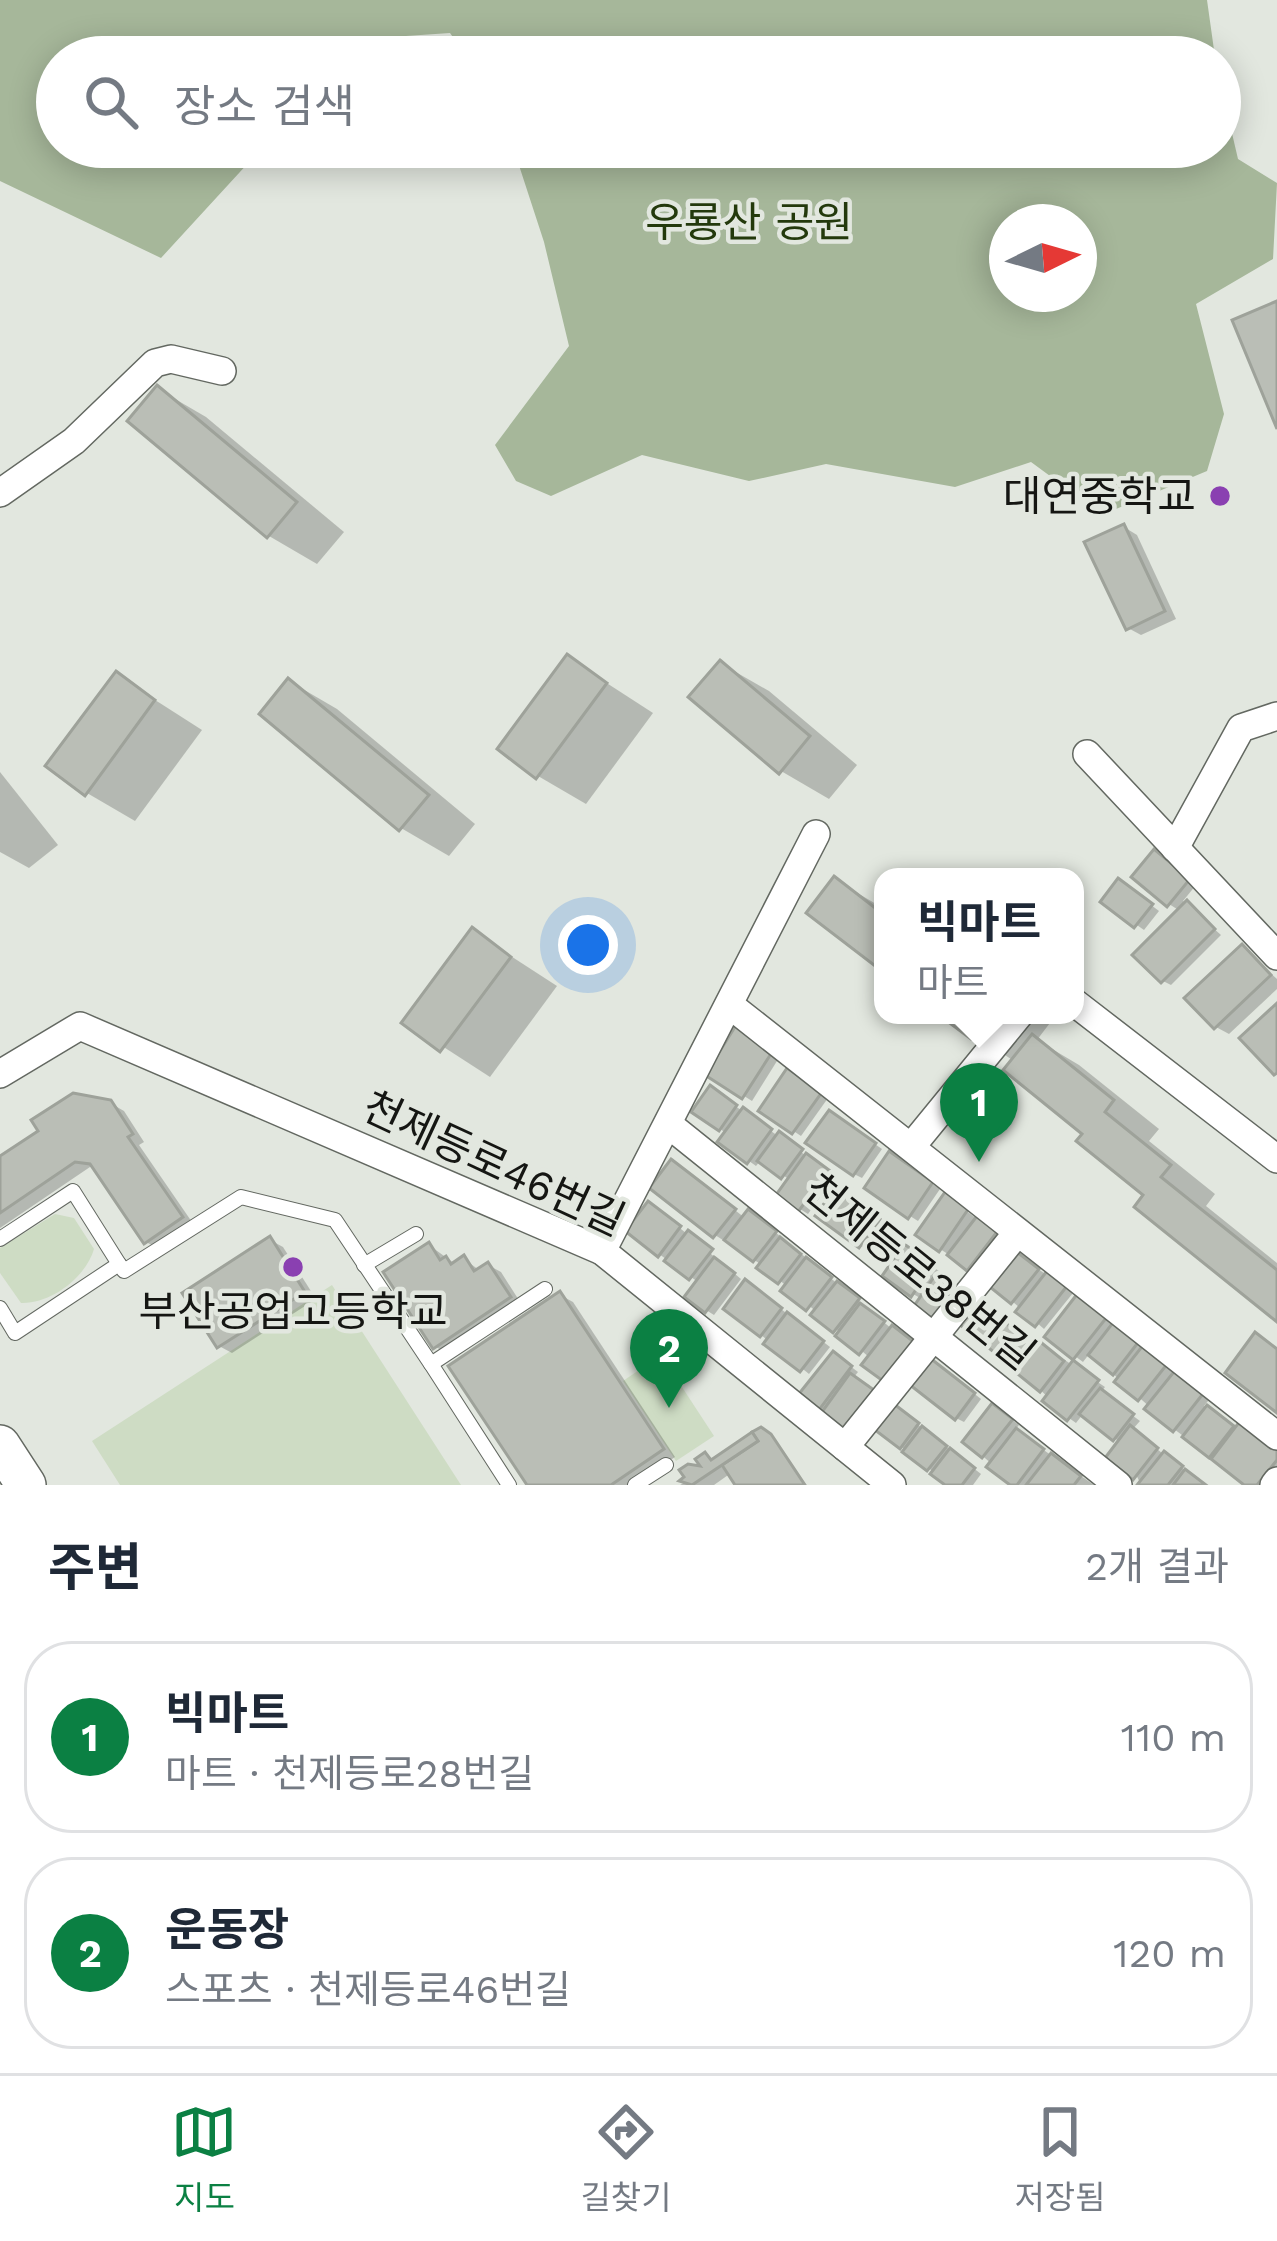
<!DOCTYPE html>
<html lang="ko">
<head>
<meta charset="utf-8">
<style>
  :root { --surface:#fff; --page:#f2f2f3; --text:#1f2937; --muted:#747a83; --line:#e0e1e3; --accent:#0b8043 }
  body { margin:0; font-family:"Work Sans","Noto Sans KR",sans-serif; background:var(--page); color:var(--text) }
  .compass { position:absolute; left:989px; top:204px; width:108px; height:108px; border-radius:50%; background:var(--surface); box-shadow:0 6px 30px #0003; rotate:85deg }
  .you { position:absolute; left:588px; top:945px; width:42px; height:42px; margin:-30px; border:9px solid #fff; border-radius:50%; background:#1a73e8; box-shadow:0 0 0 18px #1a73e833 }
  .badge { display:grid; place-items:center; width:78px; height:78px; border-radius:50%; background:var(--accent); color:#fff; font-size:39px; font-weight:700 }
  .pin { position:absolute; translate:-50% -99px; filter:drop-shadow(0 3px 6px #0008) }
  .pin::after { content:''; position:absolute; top:63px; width:42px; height:36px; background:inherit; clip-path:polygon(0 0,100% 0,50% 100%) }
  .popup { position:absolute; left:874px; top:868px; width:210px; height:156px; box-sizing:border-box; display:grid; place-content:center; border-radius:24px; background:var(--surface); filter:drop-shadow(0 3px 9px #0005); font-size:39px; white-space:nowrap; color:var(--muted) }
  .popup b { font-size:45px; color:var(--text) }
  .popup::after { content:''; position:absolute; left:50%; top:100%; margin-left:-24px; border:24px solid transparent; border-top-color:var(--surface) }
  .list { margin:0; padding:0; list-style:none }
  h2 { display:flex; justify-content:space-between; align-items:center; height:156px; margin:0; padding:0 48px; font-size:51px }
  h2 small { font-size:39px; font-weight:400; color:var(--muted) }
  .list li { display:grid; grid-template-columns:78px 1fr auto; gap:36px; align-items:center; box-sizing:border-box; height:192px; margin:0 24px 24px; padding:0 24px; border:3px solid var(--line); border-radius:48px }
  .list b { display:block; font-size:45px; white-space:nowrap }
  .list p { margin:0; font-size:39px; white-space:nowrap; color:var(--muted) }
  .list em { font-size:39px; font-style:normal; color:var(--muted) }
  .icon { flex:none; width:66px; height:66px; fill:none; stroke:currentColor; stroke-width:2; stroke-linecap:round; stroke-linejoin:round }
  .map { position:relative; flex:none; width:1277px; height:1485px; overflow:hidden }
  .search { position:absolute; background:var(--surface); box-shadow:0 6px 30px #0003; left:36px; right:36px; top:36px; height:132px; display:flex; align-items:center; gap:30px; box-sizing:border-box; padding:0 42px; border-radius:66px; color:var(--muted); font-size:45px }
  .sheet { height:588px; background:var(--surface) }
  nav { display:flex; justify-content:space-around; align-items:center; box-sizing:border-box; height:168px; border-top:3px solid var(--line); background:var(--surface); font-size:33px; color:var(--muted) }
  nav a { display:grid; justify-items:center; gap:6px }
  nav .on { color:var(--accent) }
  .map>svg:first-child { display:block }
  .green { fill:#cedcc4 }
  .forest { fill:#a6b79a; fill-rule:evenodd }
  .shadow { fill:#0003 }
  .building { fill:#babeb6; stroke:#9ea29a; stroke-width:3 }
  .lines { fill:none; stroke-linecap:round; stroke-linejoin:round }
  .lane-casing { stroke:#636861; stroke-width:16 }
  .street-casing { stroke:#636861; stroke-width:30 }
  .secondary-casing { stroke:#636861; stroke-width:42 }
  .lane { stroke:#fff; stroke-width:14 }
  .street { stroke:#fff; stroke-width:27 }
  .secondary { stroke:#fff; stroke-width:39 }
  .poi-dot { fill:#8a40b1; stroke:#e2e7df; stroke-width:4.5 }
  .labels { text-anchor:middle; stroke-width:9; stroke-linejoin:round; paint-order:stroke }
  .park-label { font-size:42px; fill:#23390c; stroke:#e2e7df }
  .poi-label { font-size:42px; fill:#151613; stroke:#e2e7df; text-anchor:end }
  .street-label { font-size:42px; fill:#151613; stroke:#e2e7df }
</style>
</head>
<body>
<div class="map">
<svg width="1277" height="1485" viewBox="0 0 1277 1485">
  <rect width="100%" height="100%" fill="#e2e7df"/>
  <g class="green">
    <path d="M55,1214L74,1218L94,1249C86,1277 51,1304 21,1303L0,1273V1248Z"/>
    <polygon points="332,1285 461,1485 120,1485 92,1441"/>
    <polygon points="661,1355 714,1436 676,1461 623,1381"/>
  </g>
  <g class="forest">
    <polygon points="0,0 1207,0 1215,57 467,57 450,33 362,39 346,57 57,57 57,147 263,147 161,258 0,181"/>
    <path d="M1220,82L1238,159L1277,183L1273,259L1196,304L1224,414L1207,471L1116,509L1065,487L1031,462L955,487L826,464L749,481L642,455L551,496L516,481L495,445L569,346L544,242L513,147H1220ZM1007,222H1079V294H1007Z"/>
  </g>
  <g class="shadow">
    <polygon points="158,389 206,417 344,532 317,564 269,536 131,421"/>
    <polygon points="1124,527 1137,535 1176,619 1141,635 1128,628"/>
    <polygon points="568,658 653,713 586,804 538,776"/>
    <polygon points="720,663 769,691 857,765 829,799 781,771"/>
    <polygon points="116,675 202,730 135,821 87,793"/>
    <polygon points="289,681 337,709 475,824 449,856 401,828"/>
    <polygon points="0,772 58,845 29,868 0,852"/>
    <polygon points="1155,853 1196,885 1183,901 1221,935 1171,985 1163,981 1180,911 1169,904"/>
    <polygon points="835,880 883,908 883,968"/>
    <polygon points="1127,887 1159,911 1144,930 1104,902"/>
    <polygon points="472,931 557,986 490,1077 405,1022"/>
    <polygon points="1242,948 1277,979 1277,989 1229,1034 1216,1027"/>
    <polygon points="1075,972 1084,978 1075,990"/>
    <polygon points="944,1015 985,1015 974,1030 979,1034 993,1015 1056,1015 1037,1040 1079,1065 1159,1129 1149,1141 1215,1194 1206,1206 1277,1263 1277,1318 1014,1061"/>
    <polygon points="739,1026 782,1053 752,1101 709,1074"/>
    <polygon points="788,1072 828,1098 801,1136 762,1110"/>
    <polygon points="711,1089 835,1176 808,1214 800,1209 790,1180 761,1160 756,1166 749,1161 721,1129"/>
    <polygon points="110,1103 124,1111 144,1142 139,1145 194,1225 159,1249 146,1242 96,1168 90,1167 0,1228 0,1159 43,1132"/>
    <polygon points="837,1118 882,1149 862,1178 854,1174"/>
    <polygon points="898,1160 940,1189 918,1221 910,1216"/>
    <polygon points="680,1167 745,1218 757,1217 892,1329 870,1358 762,1265 715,1235"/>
    <polygon points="845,1195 886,1226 868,1250 860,1245"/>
    <polygon points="946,1196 1003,1238 976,1272 940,1249"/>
    <polygon points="657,1209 741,1279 714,1315 706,1310 698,1282 659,1254"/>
    <polygon points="270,1240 283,1247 316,1299 232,1353 219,1346"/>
    <polygon points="429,1245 455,1264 464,1259 479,1270 488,1265 501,1272 522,1305 448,1354 436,1347"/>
    <polygon points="905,1248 939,1271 922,1299 913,1294"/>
    <polygon points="1025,1260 1073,1293 1044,1329 1013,1302"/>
    <polygon points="754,1288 830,1347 809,1374 761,1335"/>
    <polygon points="560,1295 573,1302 675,1457 634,1485 531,1485"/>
    <polygon points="1079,1297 1212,1396 1204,1406 1277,1452 1277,1474 1268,1485 1248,1485 1174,1429 1090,1353 1083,1362 1048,1336"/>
    <polygon points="981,1305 1036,1348 1047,1348 1105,1387 1101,1392 1140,1421 1132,1430 1204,1485 1141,1485 1121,1443 1083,1414 1076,1423 1069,1418 1013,1363"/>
    <polygon points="841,1359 858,1372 826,1411 820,1408"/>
    <polygon points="939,1366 981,1399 964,1422 956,1418"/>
    <polygon points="1001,1411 1019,1425 1015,1430 1094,1485 1015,1485 966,1441"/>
    <polygon points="903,1413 981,1474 973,1485 950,1485 879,1429"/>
    <polygon points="761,1430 774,1438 806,1485 739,1485 731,1473 714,1485 680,1485 707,1471 706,1455 714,1460"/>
  </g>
  <g class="building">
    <polygon points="1277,301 1277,429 1232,320"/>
    <polygon points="157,385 297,502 267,538 127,421"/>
    <polygon points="1124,524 1165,611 1126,630 1084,542"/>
    <polygon points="567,654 607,683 536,779 497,749"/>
    <polygon points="720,660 810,736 779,774 688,697"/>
    <polygon points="116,671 155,700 85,796 45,766"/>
    <polygon points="288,678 429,795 399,831 259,714"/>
    <polygon points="1154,849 1190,879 1167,907 1131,877"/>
    <polygon points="834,876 883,914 883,972 806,913"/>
    <polygon points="1118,878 1153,904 1134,928 1100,902"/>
    <polygon points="1187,900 1215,929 1161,983 1132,955"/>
    <polygon points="472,927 511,957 440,1052 401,1023"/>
    <polygon points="1242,944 1271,975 1214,1029 1184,998"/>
    <polygon points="1277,1003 1277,1073 1274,1075 1239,1038"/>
    <polygon points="939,1015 989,1015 971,1039"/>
    <polygon points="738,1022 776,1046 742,1099 705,1075"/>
    <polygon points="1032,1034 1114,1100 1105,1112 1171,1165 1161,1177 1277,1270 1277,1322 1134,1207 1143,1195 1076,1141 1082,1134 1003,1070"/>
    <polygon points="787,1068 822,1092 792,1134 758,1111"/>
    <polygon points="710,1085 737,1105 719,1131 691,1112"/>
    <polygon points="73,1093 111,1100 133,1134 128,1137 183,1217 144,1244 90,1164 75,1162 0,1213 0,1156 38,1131 31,1120"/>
    <polygon points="743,1107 772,1129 747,1164 717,1142"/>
    <polygon points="829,1110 876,1143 853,1176 805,1143"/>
    <polygon points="779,1131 803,1149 781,1179 757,1161"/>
    <polygon points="889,1151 933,1182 908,1219 864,1188"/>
    <polygon points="806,1153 829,1170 798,1212 776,1195"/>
    <polygon points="671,1159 736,1209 713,1238 649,1188"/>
    <polygon points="836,1187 880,1219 859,1248 815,1216"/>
    <polygon points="945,1192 969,1208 939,1252 915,1235"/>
    <polygon points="648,1201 681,1226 658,1257 625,1231"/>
    <polygon points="748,1209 777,1231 753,1262 724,1240"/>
    <polygon points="977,1216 997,1232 967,1271 947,1255"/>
    <polygon points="688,1230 713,1249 689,1280 664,1261"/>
    <polygon points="270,1236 305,1292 217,1348 182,1293"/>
    <polygon points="780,1237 801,1254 778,1284 756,1268"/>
    <polygon points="429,1242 440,1260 446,1256 451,1264 464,1255 474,1271 488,1262 511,1297 433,1349 383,1272"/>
    <polygon points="904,1244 933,1264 911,1297 882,1276"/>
    <polygon points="1017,1252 1039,1269 1011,1304 990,1287"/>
    <polygon points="714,1257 735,1273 705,1313 684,1297"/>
    <polygon points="806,1257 832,1277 806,1311 780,1291"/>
    <polygon points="1047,1271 1067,1286 1035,1327 1015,1312"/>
    <polygon points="936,1274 958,1290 936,1322 914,1306"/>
    <polygon points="745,1279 782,1308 760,1337 723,1309"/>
    <polygon points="837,1281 860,1298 833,1333 810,1315"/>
    <polygon points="560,1291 664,1449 611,1485 527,1485 448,1366"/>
    <polygon points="1078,1293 1107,1317 1073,1360 1044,1337"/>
    <polygon points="972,1297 1030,1342 1011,1366 954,1320"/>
    <polygon points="860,1303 885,1321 859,1355 835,1336"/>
    <polygon points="787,1312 824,1341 800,1372 763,1344"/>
    <polygon points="1115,1320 1140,1340 1113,1375 1088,1355"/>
    <polygon points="892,1325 914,1342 883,1381 861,1365"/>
    <polygon points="1255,1332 1277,1349 1277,1413 1225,1373"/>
    <polygon points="1038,1340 1064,1361 1040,1392 1014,1371"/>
    <polygon points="1144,1344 1168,1363 1138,1401 1114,1382"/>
    <polygon points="833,1351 852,1366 819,1410 798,1395"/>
    <polygon points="930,1358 975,1393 955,1420 910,1385"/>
    <polygon points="1073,1360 1099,1380 1067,1421 1042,1401"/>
    <polygon points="1177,1368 1206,1390 1173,1432 1144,1409"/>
    <polygon points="850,1373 874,1390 842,1434 819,1416"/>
    <polygon points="1100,1388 1134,1414 1113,1441 1079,1414"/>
    <polygon points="992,1403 1013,1419 982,1458 962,1442"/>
    <polygon points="894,1404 919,1423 900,1449 875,1430"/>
    <polygon points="1207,1405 1234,1426 1209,1458 1182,1437"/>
    <polygon points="1240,1421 1277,1450 1277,1460 1257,1485 1244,1485 1211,1459"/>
    <polygon points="1130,1425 1158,1448 1133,1480 1105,1458"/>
    <polygon points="922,1426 947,1446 927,1471 902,1452"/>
    <polygon points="761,1427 771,1434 805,1485 735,1485 722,1465 758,1441 752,1432"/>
    <polygon points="1016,1428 1044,1449 1017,1485 1010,1485 986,1467"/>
    <polygon points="752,1432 758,1441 692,1485 679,1481 684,1477 679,1470 688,1464 700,1466 695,1459 705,1452 711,1460"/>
    <polygon points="950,1448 975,1468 962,1485 945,1485 930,1474"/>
    <polygon points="1164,1451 1183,1466 1168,1485 1137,1485"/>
    <polygon points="1051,1453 1081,1476 1074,1485 1026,1485"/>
    <polygon points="1185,1469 1206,1485 1173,1485"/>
  </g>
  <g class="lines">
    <defs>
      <g id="lane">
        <polyline points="0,1239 73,1191 119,1264 15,1333 0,1308"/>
        <polyline points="119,1264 124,1271 241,1197 335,1220 431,1364"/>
        <polyline points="364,1265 416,1234"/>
        <polyline points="509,1485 431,1364 545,1289"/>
        <polyline points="635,1485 666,1465"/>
      </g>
      <g id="street">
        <polyline points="0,493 74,441 155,363 171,359 222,371"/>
        <polyline points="1087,754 1277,956"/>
        <polyline points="1175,848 1241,728 1277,716"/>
        <polyline points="1075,1003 1277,1159"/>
        <polyline points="731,1006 1277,1436"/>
        <polyline points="0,1074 80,1026 602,1251 892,1485"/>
        <polyline points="668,1124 1118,1485"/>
        <polyline points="911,1147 1019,1015"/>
        <polyline points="602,1251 816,834"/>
        <polyline points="845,1447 1017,1233"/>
        <polyline points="1274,1485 1277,1481"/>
      </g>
      <polyline id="secondary" points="0,1445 26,1485"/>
    </defs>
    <use href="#lane" class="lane-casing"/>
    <use href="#street" class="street-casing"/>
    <use href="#secondary" class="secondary-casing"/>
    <use href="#lane" class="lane"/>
    <use href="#street" class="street"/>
    <use href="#secondary" class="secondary"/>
  </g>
  <g class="poi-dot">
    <circle cx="1220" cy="496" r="12"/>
    <circle cx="293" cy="1267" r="12"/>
  </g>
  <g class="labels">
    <g class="park-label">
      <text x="749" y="237">우룡산 공원</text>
    </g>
    <g class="poi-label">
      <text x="1196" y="511">대연중학교</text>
      <text x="293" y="1326" text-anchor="middle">부산공업고등학교</text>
    </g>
    <g class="street-label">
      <text transform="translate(494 1163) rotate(25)" y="15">천제등로46번길</text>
      <text transform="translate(920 1271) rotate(39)" y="15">천제등로38번길</text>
    </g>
  </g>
</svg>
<svg class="compass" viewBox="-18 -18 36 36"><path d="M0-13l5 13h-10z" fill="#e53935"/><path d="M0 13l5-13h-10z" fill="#747a83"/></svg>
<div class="you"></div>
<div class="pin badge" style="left:979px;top:1162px">1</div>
<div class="popup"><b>빅마트</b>마트</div>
<div class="pin badge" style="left:669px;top:1408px">2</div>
<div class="search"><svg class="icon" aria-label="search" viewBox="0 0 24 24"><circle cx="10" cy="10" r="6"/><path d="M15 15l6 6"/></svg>장소 검색</div>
</div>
<section class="sheet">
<h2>주변<small>2개 결과</small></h2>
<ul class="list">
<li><span class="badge">1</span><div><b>빅마트</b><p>마트 · 천제등로28번길</p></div><em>110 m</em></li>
<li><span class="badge">2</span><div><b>운동장</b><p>스포츠 · 천제등로46번길</p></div><em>120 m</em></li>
</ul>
</section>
<nav>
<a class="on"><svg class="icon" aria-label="map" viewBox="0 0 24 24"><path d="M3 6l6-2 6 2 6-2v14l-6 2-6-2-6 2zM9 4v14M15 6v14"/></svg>지도</a>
<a><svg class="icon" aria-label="directions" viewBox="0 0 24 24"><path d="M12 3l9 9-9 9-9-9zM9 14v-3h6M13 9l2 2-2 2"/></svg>길찾기</a>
<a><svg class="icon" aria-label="saved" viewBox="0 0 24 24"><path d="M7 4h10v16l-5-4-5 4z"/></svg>저장됨</a>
</nav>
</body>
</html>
